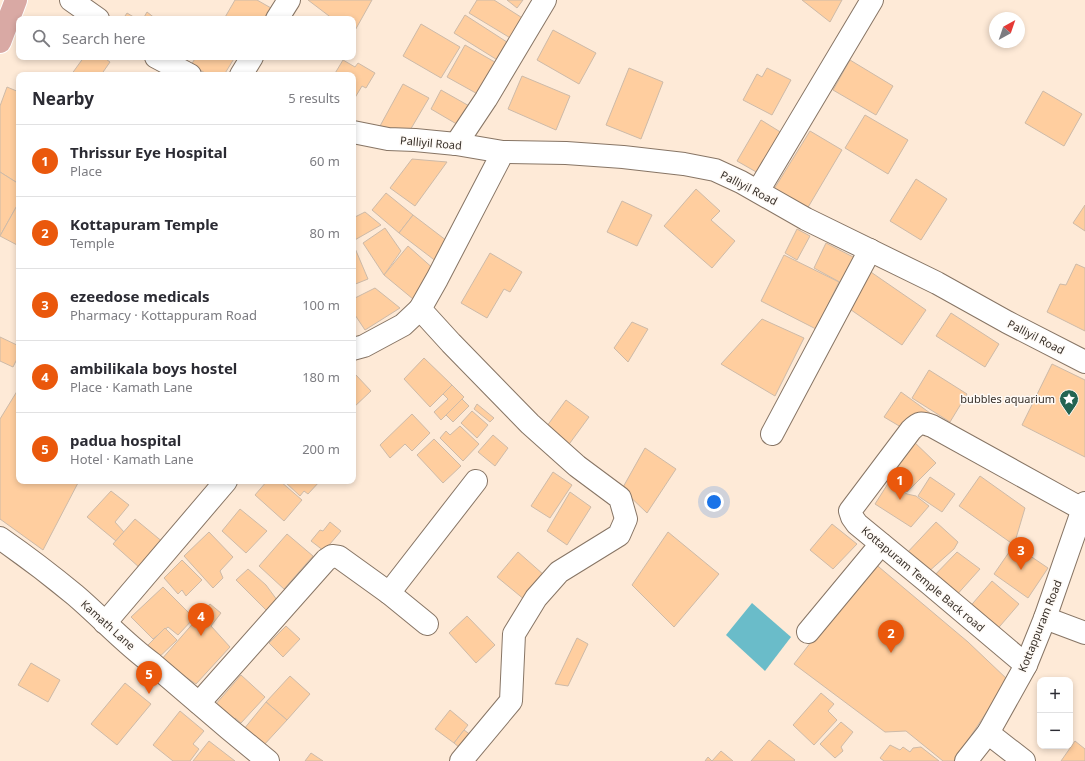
<!DOCTYPE html>
<html lang="en">
<head>
<meta charset="utf-8">
<style>
  :root { --surface:#fff; --page:#f7f7f7; --text:#2b2b33; --muted:#7c7c81; --line:#e1e1e2; --accent:#ea580c }
  body { margin:0; font-family:"Noto Sans",sans-serif; background:var(--page); color:var(--text) }
  .controls { position:absolute; right:12px; bottom:12px; display:grid; overflow:hidden; border-radius:8px; box-shadow:0 2px 6px #0003 }
  .controls button { width:36px; height:36px; display:grid; place-items:center; padding:0; border:0; border-bottom:1px solid var(--line); background:var(--surface); color:var(--text); font:20px sans-serif }
  .compass { position:absolute; left:989px; top:12px; width:36px; height:36px; border-radius:50%; background:var(--surface); box-shadow:0 2px 6px #0003; rotate:40deg }
  .you { position:absolute; left:714px; top:502px; width:14px; height:14px; margin:-10px; border:3px solid #fff; border-radius:50%; background:#1a73e8; box-shadow:0 0 0 6px #1a73e833 }
  .badge { display:grid; place-items:center; width:26px; height:26px; border-radius:50%; background:var(--accent); color:#fff; font-size:13px; font-weight:700 }
  .pin { position:absolute; translate:-50% -33px; filter:drop-shadow(0 1px 2px #0008) }
  .pin::after { content:''; position:absolute; top:21px; width:14px; height:12px; background:inherit; clip-path:polygon(0 0,100% 0,50% 100%) }
  .list { margin:0; padding:0; list-style:none }
  h2 { display:flex; justify-content:space-between; align-items:center; height:52px; margin:0; padding:0 16px; font-size:17px }
  h2 small { font-size:13px; font-weight:400; color:var(--muted) }
  .list li { display:grid; grid-template-columns:26px 1fr auto; gap:12px; align-items:center; box-sizing:border-box; height:72px; padding:0 16px; border-top:1px solid var(--line) }
  .list b { display:block; font-size:15px; white-space:nowrap }
  .list p { margin:0; font-size:13px; white-space:nowrap; color:var(--muted) }
  .list em { font-size:13px; font-style:normal; color:var(--muted) }
  .icon { flex:none; width:22px; height:22px; fill:none; stroke:currentColor; stroke-width:2; stroke-linecap:round; stroke-linejoin:round }
  .map { position:relative; flex:none; width:1085px; height:761px; overflow:hidden }
  .search { position:absolute; background:var(--surface); box-shadow:0 2px 6px #0003; left:16px; top:16px; width:340px; height:44px; display:flex; align-items:center; gap:10px; box-sizing:border-box; padding:0 14px; border-radius:8px; color:var(--muted); font-size:15px }
  .panel { position:absolute; background:var(--surface); box-shadow:0 2px 6px #0003; left:16px; top:72px; width:340px; height:412px; border-radius:8px }
  .map>svg:first-child { display:block }
  .water { fill:#6abcc9 }
  .building { fill:#ffce9f; stroke:#cdbaa8 }
  .lines { fill:none; stroke-linecap:round; stroke-linejoin:round }
  .minor-casing { stroke:#877565; stroke-width:24 }
  .major-casing { stroke:#fff; stroke-width:24 }
  .minor { stroke:#fff; stroke-width:22 }
  .major { stroke:#d9a9a4; stroke-width:22 }
  .labels { text-anchor:middle; stroke-width:3; stroke-linejoin:round; paint-order:stroke }
  .street-label { font-size:11px; fill:#372f28; stroke:#fefaf6 }
  .poi-label { font-size:11px; fill:#372f28; stroke:#fefaf6; text-anchor:end }
</style>
</head>
<body>
<div class="map">
<svg width="1085" height="761" viewBox="0 0 1085 761">
  <rect width="100%" height="100%" fill="#feead7"/>
  <polygon class="water" points="752,603 791,637 765,671 726,635"/>
  <g class="building">
    <polygon points="235,0 257,0 271,8 265,19 224,19"/>
    <polygon points="308,0 372,0 353,34 353,19 333,19"/>
    <polygon points="477,0 494,0 524,19 512,39 469,13"/>
    <polygon points="507,0 523,0 517,8"/>
    <polygon points="802,0 842,0 830,22"/>
    <polygon points="147,12 156,19 143,19"/>
    <polygon points="127,13 137,19 123,19"/>
    <polygon points="465,15 510,44 499,61 454,33"/>
    <polygon points="421,24 460,47 441,78 403,56"/>
    <polygon points="553,30 596,53 579,84 537,60"/>
    <polygon points="465,45 500,65 483,97 447,77"/>
    <polygon points="84,57 103,57 110,62 101,75 71,75"/>
    <polygon points="196,57 235,57 224,75 209,75 191,65"/>
    <polygon points="343,60 355,67 358,63 375,73 366,88 362,86 353,101 353,75 334,75"/>
    <polygon points="850,60 893,86 876,115 833,90"/>
    <polygon points="629,68 663,82 641,139 606,125"/>
    <polygon points="767,68 791,80 772,115 743,100 757,74 762,77"/>
    <polygon points="522,76 570,96 556,130 508,109"/>
    <polygon points="403,84 429,98 409,132 380,126"/>
    <polygon points="7,87 19,92 19,184 0,172 0,106"/>
    <polygon points="441,90 471,107 460,126 431,109"/>
    <polygon points="1043,91 1082,114 1064,146 1025,123"/>
    <polygon points="865,115 908,140 888,174 845,148"/>
    <polygon points="761,120 782,133 758,173 737,161"/>
    <polygon points="810,131 842,150 807,209 774,189"/>
    <polygon points="412,159 447,162 415,206 390,188"/>
    <polygon points="0,172 19,184 19,202 0,236"/>
    <polygon points="916,179 947,199 921,240 890,221"/>
    <polygon points="696,189 720,211 711,220 735,241 712,268 664,226"/>
    <polygon points="386,193 413,215 399,233 372,210"/>
    <polygon points="622,201 652,215 637,246 607,232"/>
    <polygon points="19,202 19,246 0,236"/>
    <polygon points="1085,205 1085,231 1073,223"/>
    <polygon points="365,212 381,225 353,241 353,218"/>
    <polygon points="413,215 451,244 437,262 399,233"/>
    <polygon points="385,228 401,251 384,275 363,243"/>
    <polygon points="797,229 810,236 797,260 785,253"/>
    <polygon points="826,243 859,260 845,285 814,268"/>
    <polygon points="354,246 368,279 353,285 353,247"/>
    <polygon points="408,246 436,271 413,299 384,275"/>
    <polygon points="490,253 522,272 510,292 504,289 487,318 461,303"/>
    <polygon points="784,255 839,282 816,329 761,301"/>
    <polygon points="1076,264 1085,268 1085,331 1047,312 1060,284 1066,285"/>
    <polygon points="865,268 926,310 902,345 841,303"/>
    <polygon points="375,288 400,308 365,330 353,312 353,299"/>
    <polygon points="951,313 999,344 985,367 936,336"/>
    <polygon points="762,319 804,338 775,396 721,364"/>
    <polygon points="632,322 648,329 628,362 614,348"/>
    <polygon points="0,337 19,346 19,355 13,367 0,361"/>
    <polygon points="424,358 452,385 430,407 404,379"/>
    <polygon points="1052,364 1085,380 1085,457 1022,425"/>
    <polygon points="929,370 967,394 950,422 912,398"/>
    <polygon points="356,375 371,391 353,408 353,378"/>
    <polygon points="452,385 464,397 441,420 434,412 448,399 443,394"/>
    <polygon points="19,388 19,481 79,481 43,550 0,519 0,419"/>
    <polygon points="901,392 941,421 906,430 884,417"/>
    <polygon points="462,399 469,406 453,422 446,415"/>
    <polygon points="566,400 589,417 567,447 544,430"/>
    <polygon points="477,404 494,418 490,422 474,409"/>
    <polygon points="472,411 488,425 477,438 461,423"/>
    <polygon points="412,414 430,433 412,451 405,444 390,458 380,445"/>
    <polygon points="460,426 479,444 463,461 440,438 446,431 450,435"/>
    <polygon points="493,435 508,448 495,466 478,452"/>
    <polygon points="434,439 461,466 443,483 417,455"/>
    <polygon points="911,439 936,463 907,492 882,470"/>
    <polygon points="645,448 676,469 647,513 622,489"/>
    <polygon points="553,472 572,485 550,518 531,506"/>
    <polygon points="980,476 1025,508 1014,545 959,506"/>
    <polygon points="930,477 955,494 942,512 918,496"/>
    <polygon points="267,481 280,481 302,500 284,521 255,495"/>
    <polygon points="284,481 320,481 308,494 304,491 300,496"/>
    <polygon points="889,482 907,494 916,496 929,506 911,527 875,504"/>
    <polygon points="111,491 129,505 115,522 124,532 116,541 87,517"/>
    <polygon points="570,492 591,507 567,545 547,531"/>
    <polygon points="240,509 267,531 246,553 222,531"/>
    <polygon points="135,519 164,543 140,568 113,544"/>
    <polygon points="330,522 341,531 324,551 311,541 320,530 323,531"/>
    <polygon points="936,522 958,542 954,549 927,573 905,555"/>
    <polygon points="832,524 857,544 833,569 810,550"/>
    <polygon points="209,532 233,557 220,571 223,578 213,588 184,556"/>
    <polygon points="668,532 719,574 674,627 632,585"/>
    <polygon points="287,534 313,556 284,589 259,566"/>
    <polygon points="1014,545 1048,568 1028,598 994,574"/>
    <polygon points="518,552 544,575 525,600 497,577"/>
    <polygon points="957,552 980,569 954,598 931,579"/>
    <polygon points="182,560 202,580 186,596 182,590 178,594 164,578"/>
    <polygon points="873,562 968,642 1008,680 954,761 943,761 906,731 885,732 794,664"/>
    <polygon points="248,569 266,585 277,600 266,610 236,580"/>
    <polygon points="992,581 1019,604 994,633 967,610"/>
    <polygon points="163,587 194,618 178,635 168,627 153,639 131,617"/>
    <polygon points="210,604 221,613 211,626 230,647 196,684 161,660"/>
    <polygon points="467,616 495,645 476,663 449,633"/>
    <polygon points="286,626 300,639 283,657 269,643"/>
    <polygon points="165,628 177,640 154,662 141,652"/>
    <polygon points="577,638 588,644 568,686 555,684"/>
    <polygon points="31,663 60,680 48,702 18,685"/>
    <polygon points="241,675 265,697 241,723 235,718 232,722 215,705"/>
    <polygon points="290,676 310,694 287,720 266,702"/>
    <polygon points="125,683 151,704 117,745 91,724"/>
    <polygon points="821,693 834,704 828,711 837,720 814,745 793,725"/>
    <polygon points="266,702 287,720 263,746 244,729"/>
    <polygon points="450,710 468,725 454,743 435,729"/>
    <polygon points="180,711 204,731 193,744 199,749 190,761 173,761 153,745"/>
    <polygon points="841,722 853,732 841,747 843,751 835,758 820,744"/>
    <polygon points="464,730 475,738 465,752 454,743"/>
    <polygon points="769,740 795,760 794,761 751,761"/>
    <polygon points="209,741 235,761 193,761"/>
    <polygon points="1075,741 1085,749 1085,761 1061,761"/>
    <polygon points="890,745 900,750 903,747 910,752 913,748 921,747 939,761 884,761 880,758"/>
    <polygon points="721,751 733,761 705,761 708,757 712,761"/>
    <polygon points="311,753 323,761 305,761"/>
  </g>
  <g class="lines">
    <defs>
      <g id="minor">
        <polyline points="71,0 98,19"/>
        <polyline points="277,19 289,0"/>
        <polyline points="156,57 190,75"/>
        <polyline points="241,75 252,57"/>
        <polyline points="353,132 388,139 415,140 456,144 503,152 566,153 623,157 684,164 715,170 741,182 806,219 937,283 1007,322 1085,362"/>
        <polyline points="456,144 486,99 545,0"/>
        <polyline points="758,191 872,0"/>
        <polyline points="353,349 364,346 403,325 420,309"/>
        <polyline points="772,434 870,250"/>
        <path d="M0,538C26,556 51,575 75,595C102,618 125,644 153,664L229,729L268,761"/>
        <polyline points="389,593 476,481"/>
        <polyline points="1045,618 1085,633"/>
        <polyline points="105,623 226,481"/>
        <polyline points="808,632 881,544"/>
        <path d="M1026,665L930,584L857,524L852,517L850,511L911,430C919,422 921,422 932,426L1082,509"/>
        <polyline points="199,703 326,560 332,556 339,557 389,593 427,624"/>
        <polyline points="988,733 1024,761"/>
        <polyline points="461,761 511,701 514,634 536,598 559,572 619,535 626,519 620,498 577,466 530,424 451,343 420,309 437,279 503,152"/>
        <polyline points="966,761 988,733 1026,665 1045,618 1085,503"/>
      </g>
      <polyline id="major" points="0,42 16,0"/>
    </defs>
    <use href="#minor" class="minor-casing"/>
    <use href="#major" class="major-casing"/>
    <use href="#minor" class="minor"/>
    <use href="#major" class="major"/>
  </g>
  <defs>
    <symbol id="sight-pin" viewBox="-11 -11 22 30"><path d="M0 17L-7.5 6A9.5 9.5 0 1 1 7.5 6Z" fill="#236452" stroke="#fefaf6"/><path d="M0-6L1.8-2.2L6-1.7L2.9 1.2L3.7 5.4L0 3.3L-3.7 5.4L-2.9 1.2L-6-1.7L-1.8-2.2Z" fill="#fff"/></symbol>
  </defs>
  <g fill-rule="evenodd">
    <use href="#sight-pin" x="1058" y="388" width="22" height="30"/>
  </g>
  <g class="labels">
    <g class="street-label">
      <text transform="translate(431 143) rotate(5)" y="4">Palliyil Road</text>
      <text transform="translate(749 188) rotate(27)" y="4">Palliyil Road</text>
      <text transform="translate(1036 337) rotate(27)" y="4">Palliyil Road</text>
      <text transform="translate(923 579) rotate(40)" y="4">Kottapuram Temple Back road</text>
      <text transform="translate(108 625) rotate(42)" y="4">Kamath Lane</text>
      <text transform="translate(1040 626) rotate(-68)" y="4">Kottappuram Road</text>
    </g>
    <g class="poi-label">
      <text x="1055" y="403">bubbles aquarium</text>
    </g>
  </g>
</svg>
<div class="controls">
<button>+</button>
<button>−</button>
</div>
<svg class="compass" viewBox="-18 -18 36 36"><path d="M0-13l5 13h-10z" fill="#e53935"/><path d="M0 13l5-13h-10z" fill="#7c7c81"/></svg>
<div class="you"></div>
<div class="pin badge" style="left:900px;top:500px">1</div>
<div class="pin badge" style="left:891px;top:653px">2</div>
<div class="pin badge" style="left:1021px;top:570px">3</div>
<div class="pin badge" style="left:201px;top:636px">4</div>
<div class="pin badge" style="left:149px;top:694px">5</div>
<div class="search"><svg class="icon" aria-label="search" viewBox="0 0 24 24"><circle cx="10" cy="10" r="6"/><path d="M15 15l6 6"/></svg>Search here</div>
<section class="panel">
<h2>Nearby<small>5 results</small></h2>
<ul class="list">
<li><span class="badge">1</span><div><b>Thrissur Eye Hospital</b><p>Place</p></div><em>60 m</em></li>
<li><span class="badge">2</span><div><b>Kottapuram Temple</b><p>Temple</p></div><em>80 m</em></li>
<li><span class="badge">3</span><div><b>ezeedose medicals</b><p>Pharmacy · Kottappuram Road</p></div><em>100 m</em></li>
<li><span class="badge">4</span><div><b>ambilikala boys hostel</b><p>Place · Kamath Lane</p></div><em>180 m</em></li>
<li><span class="badge">5</span><div><b>padua hospital</b><p>Hotel · Kamath Lane</p></div><em>200 m</em></li>
</ul>
</section>
</div>
</body>
</html>
